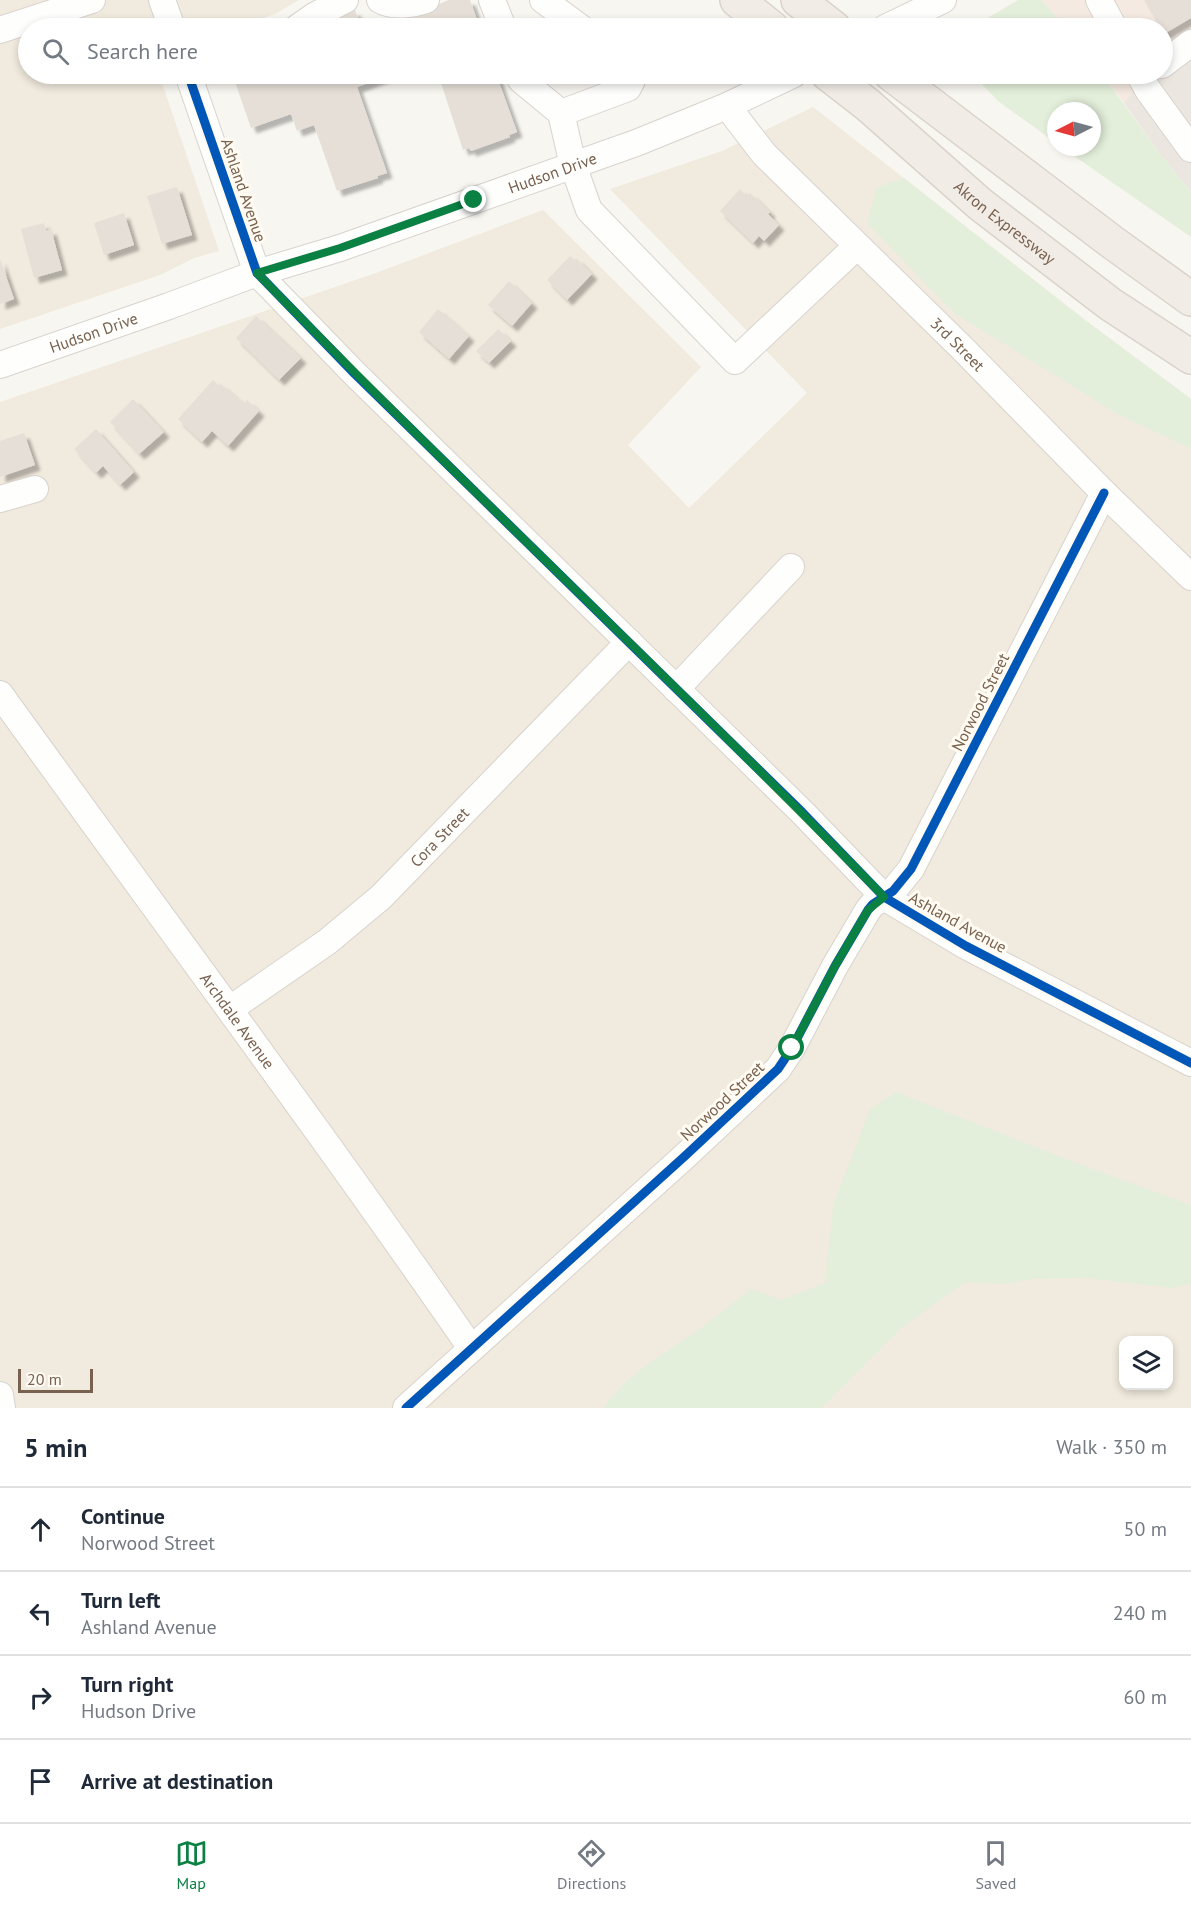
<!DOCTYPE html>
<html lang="en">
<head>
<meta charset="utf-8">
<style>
  :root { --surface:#fff; --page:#f6f6f7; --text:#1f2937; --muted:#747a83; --line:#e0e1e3; --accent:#0b8043 }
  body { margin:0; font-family:"PT Sans",sans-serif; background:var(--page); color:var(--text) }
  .controls { position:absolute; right:18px; bottom:18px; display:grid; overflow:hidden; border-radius:12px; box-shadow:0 3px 9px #0003 }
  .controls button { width:54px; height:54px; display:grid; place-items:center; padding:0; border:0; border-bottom:2px solid var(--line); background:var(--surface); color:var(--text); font:30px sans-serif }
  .compass { position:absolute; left:1047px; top:102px; width:54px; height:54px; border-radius:50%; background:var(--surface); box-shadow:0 3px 9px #0003; rotate:264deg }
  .scale { position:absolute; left:18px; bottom:15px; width:75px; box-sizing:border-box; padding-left:6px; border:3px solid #78614e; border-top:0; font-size:16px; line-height:21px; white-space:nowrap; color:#78614e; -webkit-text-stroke:4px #fffbf2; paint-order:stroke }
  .stop { position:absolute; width:18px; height:18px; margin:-14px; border:4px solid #0b8043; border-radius:50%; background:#fff }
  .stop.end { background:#0b8043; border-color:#fff; box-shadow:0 2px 6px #0008 }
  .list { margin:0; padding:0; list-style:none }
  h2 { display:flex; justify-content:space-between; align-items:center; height:78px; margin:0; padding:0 24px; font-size:26px }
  h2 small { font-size:20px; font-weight:400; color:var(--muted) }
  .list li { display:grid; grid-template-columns:39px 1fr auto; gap:18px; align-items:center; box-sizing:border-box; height:84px; padding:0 24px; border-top:2px solid var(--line) }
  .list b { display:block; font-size:22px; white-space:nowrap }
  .list p { margin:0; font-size:20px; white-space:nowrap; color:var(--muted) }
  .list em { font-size:20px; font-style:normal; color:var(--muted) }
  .icon { flex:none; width:33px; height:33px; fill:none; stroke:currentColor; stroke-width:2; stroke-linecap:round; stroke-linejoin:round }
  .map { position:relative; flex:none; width:1191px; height:1408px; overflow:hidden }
  .search { position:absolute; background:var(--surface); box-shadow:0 3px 9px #0003; left:18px; right:18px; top:18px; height:66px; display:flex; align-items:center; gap:15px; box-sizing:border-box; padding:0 21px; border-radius:33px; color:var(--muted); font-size:22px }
  .sheet { height:414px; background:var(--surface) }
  nav { display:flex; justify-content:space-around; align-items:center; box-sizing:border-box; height:84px; border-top:2px solid var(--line); background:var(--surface); font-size:16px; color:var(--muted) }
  nav a { display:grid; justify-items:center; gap:3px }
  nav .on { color:var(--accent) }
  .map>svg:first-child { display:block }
  .residential { fill:#f1eade; fill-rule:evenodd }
  .commercial { fill:#f5eae1 }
  .industrial { fill:#ebe6e0 }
  .green { fill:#e4efdb }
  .building { fill:#e5dfd7; filter:url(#shadow) }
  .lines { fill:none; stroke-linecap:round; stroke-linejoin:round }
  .minor-casing { stroke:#d8d3cd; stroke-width:28 }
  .highway-casing { stroke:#dad3cc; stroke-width:36 }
  .minor { stroke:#fefefd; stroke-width:26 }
  .highway { stroke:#f2ece7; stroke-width:33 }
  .cycleway-casing { stroke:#fffbf2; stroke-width:13 }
  .cycleway { stroke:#0057b8; stroke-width:9 }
  .route { stroke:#0b8043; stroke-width:8 }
  .labels { text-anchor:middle; stroke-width:6; stroke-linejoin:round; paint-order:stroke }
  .street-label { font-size:16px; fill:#78614e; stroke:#fffbf2 }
</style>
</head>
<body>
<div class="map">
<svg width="1191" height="1408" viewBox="0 0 1191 1408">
  <defs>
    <filter id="shadow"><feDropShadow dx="5.5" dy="5.5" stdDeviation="1.5" flood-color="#0004"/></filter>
  </defs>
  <rect width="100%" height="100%" fill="#f8f6f0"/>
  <g class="residential">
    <polygon points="0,0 299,0 275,14 234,28 28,28 28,74 159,74 219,251 194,258 160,275 0,329"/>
    <path d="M813,107L1085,320L1191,399V1408H0V402L376,273L543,210L701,367L628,445L689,508L807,393L610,189L722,151ZM1124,1340H1168V1386H1124Z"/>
  </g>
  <g class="commercial">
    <polygon points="1041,0 1191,0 1191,43 1163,65 1162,28 1067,28"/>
    <polygon points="1102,74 1151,74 1142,80 1124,103"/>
  </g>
  <polygon class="industrial" points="1191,43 1191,192 1160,154 1124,103 1142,80"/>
  <g class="green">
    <polygon points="1018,0 1041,0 1067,28 971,28"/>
    <polygon points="972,74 1102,74 1160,154 1191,192 1191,237 1061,147 1092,147 1092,111 1056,111 1056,143 998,101"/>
    <polygon points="904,178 1085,320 1191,399 1191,449 1116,413 954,313 867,223 877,187"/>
    <path d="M896,1092L1079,1164L1191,1205V1284L1173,1288L1085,1278L1032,1279L1004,1284L965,1282L899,1330L821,1408H604C627,1374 655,1360 688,1337C710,1322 730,1305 751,1289L781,1300L825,1283L833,1206L870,1109Z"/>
  </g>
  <g class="building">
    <polygon points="449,0 470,0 480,28 378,28"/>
    <polygon points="1144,0 1191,0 1191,18 1164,34"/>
    <polygon points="355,10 361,28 326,28 337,24 335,18"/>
    <polygon points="249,74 393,74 357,87 387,173 377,176 378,178 337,191 314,125 297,131 291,114 251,128 234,79"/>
    <polygon points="438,74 496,74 517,132 509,135 510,137 471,151 469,148 463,150"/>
    <polygon points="177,187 192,235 162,244 147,196"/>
    <polygon points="740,189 747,197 750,193 770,212 768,214 779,225 764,241 759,236 753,243 720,211"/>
    <polygon points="124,213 134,245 104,255 94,223"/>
    <polygon points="44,223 46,231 51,229 62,270 34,278 21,229"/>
    <polygon points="570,256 575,260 576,258 592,274 567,300 547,280"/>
    <polygon points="0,259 14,299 0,304"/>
    <polygon points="509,281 532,303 512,326 488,305"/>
    <polygon points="438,309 469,336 449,359 419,332"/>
    <polygon points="256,316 301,358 279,380 236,338"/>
    <polygon points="498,329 511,341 489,363 476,351"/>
    <polygon points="213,380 219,386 221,384 244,404 247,400 259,411 228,446 212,431 202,442 178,419"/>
    <polygon points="133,399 164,432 139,454 110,422"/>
    <polygon points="96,429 134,472 120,485 103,466 96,473 74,449"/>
    <polygon points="24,433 35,465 0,477 0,441"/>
  </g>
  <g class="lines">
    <defs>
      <g id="minor">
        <polyline points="162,0 172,28"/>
        <path d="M380,0C392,7 412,5 426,0"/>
        <polyline points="492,0 503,28"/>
        <polyline points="543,0 581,28"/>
        <polyline points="1099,0 1114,28"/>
        <polyline points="297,28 314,16 345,0"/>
        <polyline points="885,28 943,0"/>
        <polyline points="0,30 92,0"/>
        <polyline points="1162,65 1191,43"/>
        <polyline points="188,74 257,273 355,374 802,812 884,897 966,946 1191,1063"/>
        <polyline points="519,74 521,80 561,113 573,165 589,210 735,361 857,246"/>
        <polyline points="1139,74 1148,90 1191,149"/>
        <path id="s1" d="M727,106L764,154L961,347L1104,493L1191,577"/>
        <polyline points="561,113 628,88 633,78 631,74"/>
        <path id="s2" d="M0,365L169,306L257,273L340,248L636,143L727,106L794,74"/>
        <polyline points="0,499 35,489"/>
        <polyline points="676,689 791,567"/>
        <path id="s3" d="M0,694C157,912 318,1127 471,1348"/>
        <path id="s4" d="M230,1009L327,942L381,897L629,642"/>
        <polyline points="0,1395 2,1408"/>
        <polyline points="406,1408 685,1156 778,1069 792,1048 835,966 868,910 873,904 893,891 911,869 1104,493"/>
      </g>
      <g id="highway">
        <polyline points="737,0 772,28"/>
        <polyline points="798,0 834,28"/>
        <path id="s5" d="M828,74L868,105L980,204L1110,304L1191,357"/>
        <polyline points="891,74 1112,242 1191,299"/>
      </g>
    </defs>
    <use href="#minor" class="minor-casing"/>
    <use href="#highway" class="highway-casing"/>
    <use href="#minor" class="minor"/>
    <use href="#highway" class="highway"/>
    <defs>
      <g id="cycleway">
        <polyline points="188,74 257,273 355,374 802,812 884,897 966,946 1191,1063"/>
        <polyline points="406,1408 685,1156 778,1069 792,1048 835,966 868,910 873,904 893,891 911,869 1104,493"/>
      </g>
    </defs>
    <use href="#cycleway" class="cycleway-casing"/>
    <use href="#cycleway" class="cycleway"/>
  </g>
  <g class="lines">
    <path class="route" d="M474,200L340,248L257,273C462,485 679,685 884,897L868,910L835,966L792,1048"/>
  </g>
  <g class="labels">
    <g class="street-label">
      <text dy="6" stroke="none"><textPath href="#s2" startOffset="585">Hudson Drive</textPath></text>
      <text transform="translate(244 190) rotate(71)" y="6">Ashland Avenue</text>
      <text dy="6" stroke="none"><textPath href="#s5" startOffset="231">Akron Expressway</textPath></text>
      <text dy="6" stroke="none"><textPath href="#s2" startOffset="99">Hudson Drive</textPath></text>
      <text dy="6" stroke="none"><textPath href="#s1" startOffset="332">3rd Street</textPath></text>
      <text transform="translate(980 702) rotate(-63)" y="6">Norwood Street</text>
      <text dy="6" stroke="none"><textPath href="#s4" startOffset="272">Cora Street</textPath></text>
      <text transform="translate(958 922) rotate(29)" y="6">Ashland Avenue</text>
      <text dy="6" stroke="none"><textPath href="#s3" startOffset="404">Archdale Avenue</textPath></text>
      <text transform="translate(722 1101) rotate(-43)" y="6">Norwood Street</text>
    </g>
  </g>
</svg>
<div class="controls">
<button><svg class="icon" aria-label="layers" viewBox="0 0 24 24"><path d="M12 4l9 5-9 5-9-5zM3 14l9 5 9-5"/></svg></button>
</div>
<svg class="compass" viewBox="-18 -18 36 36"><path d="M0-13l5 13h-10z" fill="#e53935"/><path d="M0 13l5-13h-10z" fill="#747a83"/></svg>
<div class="scale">20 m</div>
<div class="stop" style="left:792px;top:1048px"></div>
<div class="stop end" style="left:474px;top:200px"></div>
<div class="search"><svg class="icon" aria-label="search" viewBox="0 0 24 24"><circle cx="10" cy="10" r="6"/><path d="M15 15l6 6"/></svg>Search here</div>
</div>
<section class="sheet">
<h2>5 min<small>Walk · 350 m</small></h2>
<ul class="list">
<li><svg class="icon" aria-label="ahead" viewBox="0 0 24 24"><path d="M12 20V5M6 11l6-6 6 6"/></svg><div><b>Continue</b><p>Norwood Street</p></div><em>50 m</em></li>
<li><svg class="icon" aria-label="left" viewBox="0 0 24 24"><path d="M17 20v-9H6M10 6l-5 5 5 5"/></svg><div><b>Turn left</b><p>Ashland Avenue</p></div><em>240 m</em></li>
<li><svg class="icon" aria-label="right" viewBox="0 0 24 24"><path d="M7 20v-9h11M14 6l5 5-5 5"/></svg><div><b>Turn right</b><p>Hudson Drive</p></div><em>60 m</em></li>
<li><svg class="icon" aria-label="arrive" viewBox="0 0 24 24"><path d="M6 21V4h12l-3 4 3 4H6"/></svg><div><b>Arrive at destination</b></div></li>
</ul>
</section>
<nav>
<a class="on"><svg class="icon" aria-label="map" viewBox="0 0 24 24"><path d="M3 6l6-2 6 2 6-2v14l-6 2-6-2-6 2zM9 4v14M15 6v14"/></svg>Map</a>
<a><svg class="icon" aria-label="directions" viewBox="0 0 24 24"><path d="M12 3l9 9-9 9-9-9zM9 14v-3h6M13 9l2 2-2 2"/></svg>Directions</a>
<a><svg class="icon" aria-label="saved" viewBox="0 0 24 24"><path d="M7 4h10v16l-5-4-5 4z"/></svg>Saved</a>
</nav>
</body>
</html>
